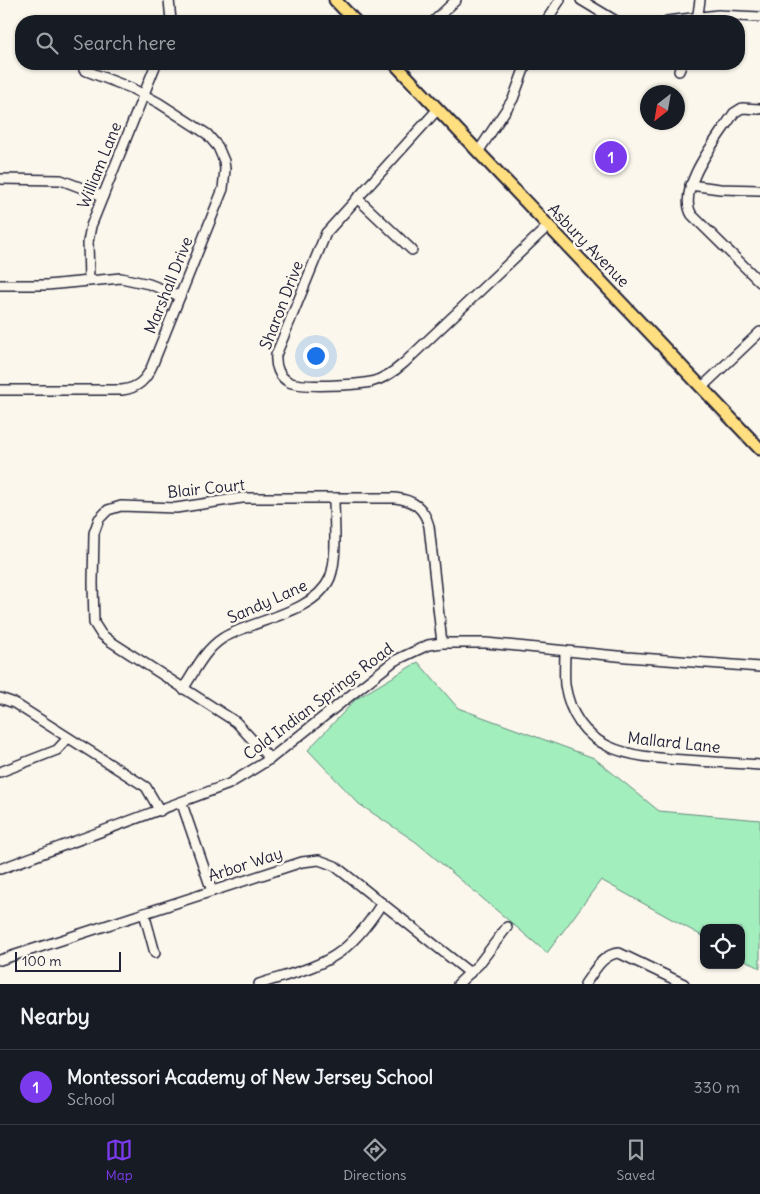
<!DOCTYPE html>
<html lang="en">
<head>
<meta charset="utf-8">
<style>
  :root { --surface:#171b24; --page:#242831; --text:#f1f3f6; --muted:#9ea1a6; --line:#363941; --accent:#7c3aed }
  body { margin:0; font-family:Delius,sans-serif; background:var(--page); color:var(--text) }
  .controls { position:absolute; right:15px; bottom:15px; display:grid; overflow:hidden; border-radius:10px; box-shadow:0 1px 4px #0004 }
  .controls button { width:45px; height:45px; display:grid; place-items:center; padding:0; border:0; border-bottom:1px solid var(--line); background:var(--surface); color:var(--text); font:25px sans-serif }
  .compass { position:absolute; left:640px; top:85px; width:45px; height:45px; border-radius:50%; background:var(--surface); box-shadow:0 1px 4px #0004; rotate:211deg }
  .scale { position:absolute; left:15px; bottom:12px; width:106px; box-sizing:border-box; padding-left:5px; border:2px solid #22223b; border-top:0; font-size:14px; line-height:18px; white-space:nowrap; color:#22223b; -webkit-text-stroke:4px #fbf7ec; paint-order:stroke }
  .you { position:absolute; left:315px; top:355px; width:18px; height:18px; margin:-12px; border:4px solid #fff; border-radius:50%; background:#1a73e8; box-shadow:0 0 0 8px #1a73e833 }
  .badge { display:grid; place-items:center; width:32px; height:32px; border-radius:50%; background:var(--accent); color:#fff; font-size:16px; font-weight:700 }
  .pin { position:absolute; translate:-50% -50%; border:2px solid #fff; box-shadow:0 1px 5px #0006 }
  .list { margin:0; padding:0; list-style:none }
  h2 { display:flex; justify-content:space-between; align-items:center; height:65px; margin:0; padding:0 20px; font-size:21px }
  h2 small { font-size:16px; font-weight:400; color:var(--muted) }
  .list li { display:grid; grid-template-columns:32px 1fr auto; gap:15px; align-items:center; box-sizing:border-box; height:75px; padding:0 20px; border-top:1px solid var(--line) }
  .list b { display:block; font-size:19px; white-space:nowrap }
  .list p { margin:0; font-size:16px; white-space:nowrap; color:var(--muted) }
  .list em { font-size:16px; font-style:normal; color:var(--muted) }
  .icon { flex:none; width:28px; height:28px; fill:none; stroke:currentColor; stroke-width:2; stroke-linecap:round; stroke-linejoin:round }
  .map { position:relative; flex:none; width:760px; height:984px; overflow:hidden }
  .search { position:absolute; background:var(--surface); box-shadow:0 1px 4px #0004; left:15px; right:15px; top:15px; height:55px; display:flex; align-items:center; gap:12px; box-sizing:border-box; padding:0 18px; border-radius:20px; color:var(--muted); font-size:19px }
  .sheet { height:140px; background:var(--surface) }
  nav { display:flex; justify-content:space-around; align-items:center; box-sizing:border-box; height:70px; border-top:1px solid var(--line); background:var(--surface); font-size:14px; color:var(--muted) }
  nav a { display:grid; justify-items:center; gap:2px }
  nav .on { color:var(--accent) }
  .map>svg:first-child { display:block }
  .green { fill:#a3eebd; stroke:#62887c }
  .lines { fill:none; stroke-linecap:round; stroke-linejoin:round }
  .minor-casing { stroke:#22223b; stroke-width:12 }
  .major-casing { stroke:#22223b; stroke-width:15 }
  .minor { stroke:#fbf7ec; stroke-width:9 }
  .major { stroke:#ffdf80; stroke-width:11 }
  .labels { text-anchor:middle; stroke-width:5; stroke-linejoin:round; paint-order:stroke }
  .street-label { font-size:16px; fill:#22223b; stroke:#fbf7ec }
</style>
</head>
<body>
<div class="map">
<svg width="760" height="984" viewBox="0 0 760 984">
  <rect width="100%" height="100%" fill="#fbf7ec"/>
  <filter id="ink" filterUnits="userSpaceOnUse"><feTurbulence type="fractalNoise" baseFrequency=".02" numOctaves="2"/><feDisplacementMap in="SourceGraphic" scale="10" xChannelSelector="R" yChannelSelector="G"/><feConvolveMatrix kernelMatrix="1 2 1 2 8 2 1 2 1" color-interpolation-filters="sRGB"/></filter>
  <g filter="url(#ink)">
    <polygon class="green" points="418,662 458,708 594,758 659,811 760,820 760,968 741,958 741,928 704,928 704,937 601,880 547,953 416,842 359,804 308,750 356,699"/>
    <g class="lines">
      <defs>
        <g id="minor">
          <polyline points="169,0 171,21"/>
          <polyline points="581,0 616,21"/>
          <polyline points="434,21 456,0"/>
          <polyline points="546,21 560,0"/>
          <polyline points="667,21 718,15 760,17"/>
          <polyline points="697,21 700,0"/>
          <polyline points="679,71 682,64"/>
          <path d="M438,109L326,233L276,355C275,366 279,377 289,382C301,388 356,385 371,382C383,379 395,371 404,363L548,226"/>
          <path d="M760,109L742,108L734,113C720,135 675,189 692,215L760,282"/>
          <polyline points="478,152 513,99 526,64"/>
          <polyline points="0,179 61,180 103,196"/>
          <polyline points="690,185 720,189 760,190"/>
          <polyline points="357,198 412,250"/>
          <polyline points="89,280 88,242 91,226 156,64"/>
          <polyline points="0,285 47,285 121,278 149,284 180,296"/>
          <polyline points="702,387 760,332"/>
          <path d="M0,390H122C138,388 146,380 152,366L223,189L225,169L224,161L218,147L207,134L159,103L131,88L84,70"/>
          <path d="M565,651C565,662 564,674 565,685C576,751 629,757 684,760C709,762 735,763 760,765"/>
          <path d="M183,689C195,671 204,650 223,638C254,619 314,614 330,578C338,557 334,521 334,498"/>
          <polyline points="0,698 14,703 146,787 160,811"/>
          <path d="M270,759L236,722L110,641L101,634L94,623L93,583L94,533L99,519L108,510L121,506L176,508L242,498H395C414,500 424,508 429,526L442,643"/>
          <polyline points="0,772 57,750 68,738"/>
          <polyline points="182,804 212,891"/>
          <polyline points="0,869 229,784 270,759 394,661 428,645 442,643 486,643 627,657 760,667"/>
          <polyline points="144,913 155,953"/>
          <polyline points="0,960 302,862 319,860 335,866 470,973"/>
          <path d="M259,984C322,964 344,963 382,903"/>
          <polyline points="458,984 479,964 507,927"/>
          <path d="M585,984C594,972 602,954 619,953L684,984"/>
        </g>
        <g id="major">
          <polyline points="335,0 355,21"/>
          <polyline points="395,64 760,449"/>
        </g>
      </defs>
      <use href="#minor" class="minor-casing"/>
      <use href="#major" class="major-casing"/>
      <use href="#minor" class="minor"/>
      <use href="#major" class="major"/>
    </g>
  </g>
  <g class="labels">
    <g class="street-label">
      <text transform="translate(99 165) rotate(-68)" y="6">William Lane</text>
      <text transform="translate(589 245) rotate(46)" y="6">Asbury Avenue</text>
      <text transform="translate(168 285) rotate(-68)" y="6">Marshall Drive</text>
      <text transform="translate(281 305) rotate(-69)" y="6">Sharon Drive</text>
      <text transform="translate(206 488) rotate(-6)" y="6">Blair Court</text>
      <text transform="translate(267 601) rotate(-24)" y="6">Sandy Lane</text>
      <text transform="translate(318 701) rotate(-37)" y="6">Cold Indian Springs Road</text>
      <text transform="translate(674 742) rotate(6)" y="6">Mallard Lane</text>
      <text transform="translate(245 864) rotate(-18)" y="6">Arbor Way</text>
    </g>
  </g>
</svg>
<div class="controls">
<button><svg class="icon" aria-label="locate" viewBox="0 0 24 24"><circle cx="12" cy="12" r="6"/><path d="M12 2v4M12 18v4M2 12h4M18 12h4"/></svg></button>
</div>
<svg class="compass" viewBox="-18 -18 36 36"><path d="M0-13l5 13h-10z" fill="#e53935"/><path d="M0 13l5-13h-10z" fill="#9ea1a6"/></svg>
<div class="scale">100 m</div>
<div class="you"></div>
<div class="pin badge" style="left:611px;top:157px">1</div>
<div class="search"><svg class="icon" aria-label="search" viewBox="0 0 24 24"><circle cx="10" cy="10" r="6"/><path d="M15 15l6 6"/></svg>Search here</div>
</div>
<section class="sheet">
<h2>Nearby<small></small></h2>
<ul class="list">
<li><span class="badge">1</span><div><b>Montessori Academy of New Jersey School</b><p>School</p></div><em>330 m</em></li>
</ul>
</section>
<nav>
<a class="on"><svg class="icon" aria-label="map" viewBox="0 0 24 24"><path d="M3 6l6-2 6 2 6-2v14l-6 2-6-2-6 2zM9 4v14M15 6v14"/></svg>Map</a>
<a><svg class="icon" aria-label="directions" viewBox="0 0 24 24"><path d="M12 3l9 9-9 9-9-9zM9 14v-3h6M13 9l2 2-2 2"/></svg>Directions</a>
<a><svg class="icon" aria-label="saved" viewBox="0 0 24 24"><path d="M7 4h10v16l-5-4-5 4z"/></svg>Saved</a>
</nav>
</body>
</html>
